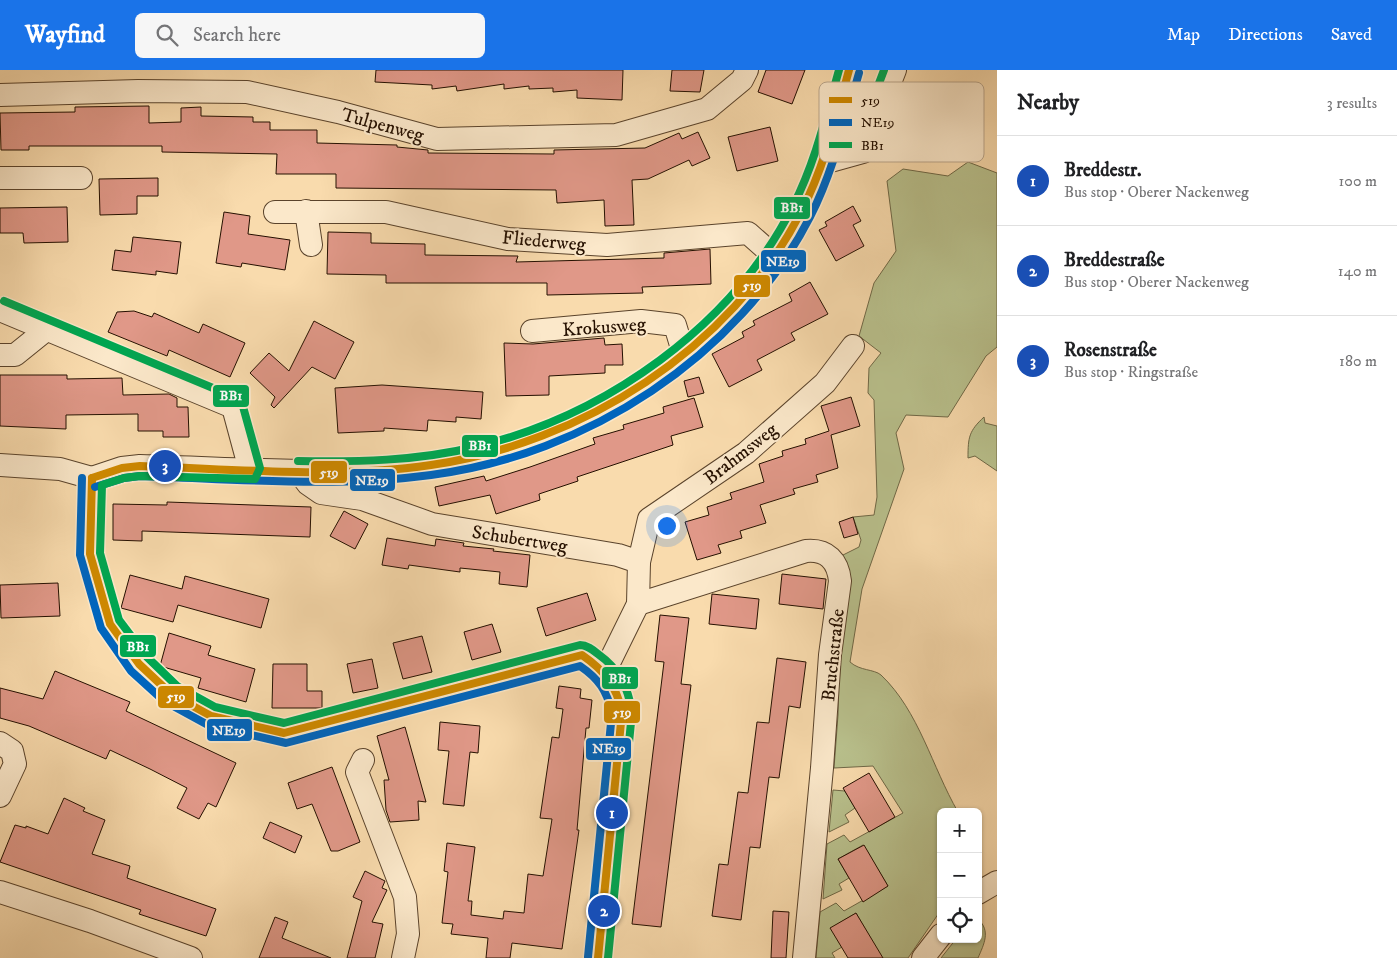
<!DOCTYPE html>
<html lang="en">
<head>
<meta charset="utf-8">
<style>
  :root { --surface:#fff; --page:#f6f6f6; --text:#202124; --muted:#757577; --line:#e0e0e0; --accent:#1a73e8 }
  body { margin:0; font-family:"IM FELL DW Pica",serif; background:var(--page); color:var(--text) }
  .controls { position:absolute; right:15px; bottom:15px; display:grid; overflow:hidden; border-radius:8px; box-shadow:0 1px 4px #0004 }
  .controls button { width:45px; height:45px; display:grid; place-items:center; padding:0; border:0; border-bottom:1px solid var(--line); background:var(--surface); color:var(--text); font:25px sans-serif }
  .you { position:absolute; left:666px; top:455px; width:18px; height:18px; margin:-12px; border:4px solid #fff; border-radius:50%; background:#1a73e8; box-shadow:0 0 0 8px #1a73e833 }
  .badge { display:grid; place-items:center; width:32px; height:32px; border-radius:50%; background:var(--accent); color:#fff; font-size:16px; font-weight:700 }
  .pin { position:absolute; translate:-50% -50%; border:2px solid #fff; box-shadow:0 1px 5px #0006 }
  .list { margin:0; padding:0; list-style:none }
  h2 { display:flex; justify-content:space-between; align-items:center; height:65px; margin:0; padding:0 20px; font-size:21px }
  h2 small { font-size:16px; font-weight:400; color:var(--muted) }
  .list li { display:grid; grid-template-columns:32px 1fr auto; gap:15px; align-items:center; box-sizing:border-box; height:90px; padding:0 20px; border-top:1px solid var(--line) }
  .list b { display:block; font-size:19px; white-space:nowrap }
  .list p { margin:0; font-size:16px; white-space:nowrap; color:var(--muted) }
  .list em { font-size:16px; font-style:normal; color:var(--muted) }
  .icon { flex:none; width:28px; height:28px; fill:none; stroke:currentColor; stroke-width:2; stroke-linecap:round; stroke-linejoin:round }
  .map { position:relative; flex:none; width:997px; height:888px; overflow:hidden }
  header { display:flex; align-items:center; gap:30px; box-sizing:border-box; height:70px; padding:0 25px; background:var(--accent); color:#fff }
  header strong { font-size:24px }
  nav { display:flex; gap:28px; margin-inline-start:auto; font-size:18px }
  .search { width:350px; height:45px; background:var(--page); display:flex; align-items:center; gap:12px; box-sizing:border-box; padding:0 18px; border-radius:8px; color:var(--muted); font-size:19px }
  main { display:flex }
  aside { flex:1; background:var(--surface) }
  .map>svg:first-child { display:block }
  .green { fill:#b9c18d; stroke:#6f6846 }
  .building { fill:#e09888; stroke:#251000 }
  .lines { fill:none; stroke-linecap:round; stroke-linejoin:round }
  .street-casing { stroke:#5a432b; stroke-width:24 }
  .street { stroke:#fbe8ca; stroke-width:22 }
  .bus-1-casing { stroke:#fbe8ca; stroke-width:11 }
  .bus-2-casing { stroke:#fbe8ca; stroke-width:11 }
  .bus-3-casing { stroke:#fbe8ca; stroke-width:11 }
  .bus-1 { stroke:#cd8800; stroke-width:8 }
  .bus-2 { stroke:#0065bd; stroke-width:8 }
  .bus-3 { stroke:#00a651; stroke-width:8 }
  .labels { text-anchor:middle; stroke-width:4; stroke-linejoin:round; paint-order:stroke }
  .street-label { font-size:19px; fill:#251000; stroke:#fbe8ca }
  .key { fill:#fbe8ca; stroke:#bba78d; stroke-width:1 }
  .key-label { font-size:14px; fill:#251000 }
  .line-badge { stroke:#fbe8ca; stroke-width:2 }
  .badge-label { font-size:14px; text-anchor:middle; font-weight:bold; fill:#fff }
</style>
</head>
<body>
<header>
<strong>Wayfind</strong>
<div class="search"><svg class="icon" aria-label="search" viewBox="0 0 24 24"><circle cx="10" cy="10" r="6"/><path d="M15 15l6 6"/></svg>Search here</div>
<nav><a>Map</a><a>Directions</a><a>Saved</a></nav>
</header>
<main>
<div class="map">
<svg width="997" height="888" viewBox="0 0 997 888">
  <rect width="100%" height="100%" fill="#f9dbad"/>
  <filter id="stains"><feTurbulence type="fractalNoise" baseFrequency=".004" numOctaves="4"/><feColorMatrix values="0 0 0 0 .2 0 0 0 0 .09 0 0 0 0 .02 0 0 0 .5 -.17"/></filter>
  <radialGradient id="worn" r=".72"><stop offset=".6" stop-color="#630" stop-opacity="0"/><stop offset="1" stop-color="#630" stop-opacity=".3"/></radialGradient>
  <g class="green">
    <path d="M968,92L997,103V277L986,286L948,347L906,345L896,363L904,399L862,519L850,592C860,601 874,599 881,605C919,641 932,697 958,742H941V840L908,888H882L856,843L831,858L842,877L832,883L835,888H816L820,842L836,833L844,841L888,816L863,775L838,789L849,808L839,814L842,820L823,829L827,774L844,765L850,772L903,743L873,696L834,698L838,645L841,486L859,477L861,470L853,447L874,445L877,427L874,330L868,323L869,298L881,283L859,266L874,213L896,181L887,111L903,99L948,106Z"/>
    <path d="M984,347L985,353L997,356V401L975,386L968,388C968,367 969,361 984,347Z"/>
    <polygon points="833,720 845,721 855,738 845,745 849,752 829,762"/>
    <path d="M978,849C991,861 984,874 978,888H941L956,869H978Z"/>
  </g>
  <g class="building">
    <polygon points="376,0 623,0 622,30 577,28 577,20 553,22 553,18 529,19 529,16 504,19 504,14 457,21 456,16 432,19 432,15 375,12"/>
    <polygon points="672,0 704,0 700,22 670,21"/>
    <polygon points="766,0 805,0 792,34 758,22"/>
    <polygon points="149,36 149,53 181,52 181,38 201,37 201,46 253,47 253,52 270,52 270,60 317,60 317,73 397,75 397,77 428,80 428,83 554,84 554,80 645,78 679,63 682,69 698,62 710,88 692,96 689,90 648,109 632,110 634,155 605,156 604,130 557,133 556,120 336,118 336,104 276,104 277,84 162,82 162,76 29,76 29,80 1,80 0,43 75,42 75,37"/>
    <polygon points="770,57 778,91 737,101 728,67"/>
    <polygon points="158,108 158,126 137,126 137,144 100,145 99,109"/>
    <polygon points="853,136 861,151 853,155 864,176 836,191 819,160 827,156 825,152"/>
    <polygon points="67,137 68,172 24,173 23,163 0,163 0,138"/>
    <polygon points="224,142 250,146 248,164 290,170 285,200 242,193 241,197 216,193"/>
    <polygon points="328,162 371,163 371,173 425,174 425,185 518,186 516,192 664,188 664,183 710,179 711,214 642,217 643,223 547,225 547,213 386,213 386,205 327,204"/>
    <polygon points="133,167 181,172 177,204 156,201 156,205 112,200 115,180 131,182"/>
    <polygon points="810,212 828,244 791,263 795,270 757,290 762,300 729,317 712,284 744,267 742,262 755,255 753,251 792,231 789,224"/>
    <polygon points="134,241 152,247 154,243 199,263 203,254 245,273 230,307 169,280 167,286 108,262 117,242"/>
    <polygon points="314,251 354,272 335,309 312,297 274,338 271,335 275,327 250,303 269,283 289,301"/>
    <polygon points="604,268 605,275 622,274 623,295 605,295 605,303 549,306 549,325 506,326 504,273 533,274"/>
    <polygon points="0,305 67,305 67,309 122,308 123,325 169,324 177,328 177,337 188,337 189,367 163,367 163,361 138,361 138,344 66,345 66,359 0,356"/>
    <polygon points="699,307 704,323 688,327 684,311"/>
    <polygon points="382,315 483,322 481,349 456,347 456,352 428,350 427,361 384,358 384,361 338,363 335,318"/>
    <polygon points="851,327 860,356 831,365 838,398 816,405 818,412 793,419 795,424 760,435 766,453 740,461 742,468 718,475 721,483 697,490 685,452 709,445 707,437 732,429 730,423 764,412 759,394 783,386 782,381 806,374 805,369 829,361 821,336"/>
    <polygon points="694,328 703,357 671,366 673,375 577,407 578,411 539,424 540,430 496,444 490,425 439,436 435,417 484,406 486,411 530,397 595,374 593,368 624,359 623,355 664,343 663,337"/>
    <polygon points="167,432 311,437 310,467 142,461 142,471 113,470 113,434 167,435"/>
    <polygon points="344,441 368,454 355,479 330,466"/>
    <polygon points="853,447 858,464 844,468 839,452"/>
    <polygon points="387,468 435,476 436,469 464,473 463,476 494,479 493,481 530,485 527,517 499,514 500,502 460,498 460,502 409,495 408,499 382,495"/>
    <polygon points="782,504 826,509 823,539 779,534"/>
    <polygon points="130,505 182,519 185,506 269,529 261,558 178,535 173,552 121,538"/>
    <polygon points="58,513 60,546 1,548 0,515"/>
    <polygon points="587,523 596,550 546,566 537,538"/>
    <polygon points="712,524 759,529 756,559 709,554"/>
    <polygon points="660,545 689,548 681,614 691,615 661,857 632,854 664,592 655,591"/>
    <polygon points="492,554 501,582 472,590 464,562"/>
    <polygon points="169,563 211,576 208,585 255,599 246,632 198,618 201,608 160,596"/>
    <polygon points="422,566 432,602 403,609 393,573"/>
    <polygon points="777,588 806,592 800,638 789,636 779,708 769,707 760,778 750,777 741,850 712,846 719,794 728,795 738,722 748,723 757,652 769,653"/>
    <polygon points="372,589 378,618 353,623 347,594"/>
    <polygon points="273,594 307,594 307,621 322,621 322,638 272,638"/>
    <polygon points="55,601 130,632 126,641 236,693 216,737 208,733 199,749 177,738 187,718 150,699 110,680 106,689 29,656 0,648 0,618 43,629"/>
    <polygon points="559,616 581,619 580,628 592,630 589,658 586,658 577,760 579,760 562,879 512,873 510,888 486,888 488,868 451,864 453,854 442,853 448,802 444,801 447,773 475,777 468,831 472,831 471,845 503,849 504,841 524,843 528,804 543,806 552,749 540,748 552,667 559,668 563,639 556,638"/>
    <polygon points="440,652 480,656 478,683 470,682 464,736 443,734 449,681 438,680"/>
    <polygon points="405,657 426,732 418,731 419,750 390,752 386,740 384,710 389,710 377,666"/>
    <polygon points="332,697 360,772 338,781 331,781 312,734 297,739 288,713"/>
    <polygon points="869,703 895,747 869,762 843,718"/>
    <polygon points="64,728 85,738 83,741 105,750 92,784 130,796 127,808 216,839 206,866 139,844 141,840 0,792 15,755 26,758 26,756 48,764"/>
    <polygon points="270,752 302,766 295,783 263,768"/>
    <polygon points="864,775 888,816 863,832 838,789"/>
    <polygon points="365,801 385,811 382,818 387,820 372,852 383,854 375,888 347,888 362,831 353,827"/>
    <polygon points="773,841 789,842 786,888 771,888"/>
    <polygon points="856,843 883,888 848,888 830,858"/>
    <polygon points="275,847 288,852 282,868 331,888 259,888"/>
  </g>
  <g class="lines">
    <defs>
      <g id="street">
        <polyline points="0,25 138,21 247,22 338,42 437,69 616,65 707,39 742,10 747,0"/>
        <polyline points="820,94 863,82 895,0"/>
        <polyline points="0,108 81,108"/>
        <polyline points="306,141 311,175"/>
        <polyline points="275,142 386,142 508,169 607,175 748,163 774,186"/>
        <polyline points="0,240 233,337 250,400"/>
        <polyline points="532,261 641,251 675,255 684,285"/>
        <polyline points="0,285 15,285 46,260"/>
        <polyline points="0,395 60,399 92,408"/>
        <polyline points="298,401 308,414 321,423 362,429 432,454 618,485 639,492"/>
        <path d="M92,408L90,484L110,554L139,594L171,624L211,646L284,663L582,585C609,603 615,609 622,642L598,888"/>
        <path d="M92,408L122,398L140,396C237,398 335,407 431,395C578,377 735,276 801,143C823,98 836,47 849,0"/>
        <path d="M638,534L806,481C827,479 838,491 840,511L830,585L822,698L804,888"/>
        <polyline points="605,601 638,534 639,492 649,449 746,383 825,313 853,276"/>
        <polyline points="0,673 12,681 15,694 0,726"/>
        <polyline points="363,690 357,702 405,827 408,864 403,888"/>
        <polyline points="0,822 90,851 191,888"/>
        <polyline points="978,823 997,812"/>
        <polyline points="923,888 941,865"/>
      </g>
    </defs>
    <use href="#street" class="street-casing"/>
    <use href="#street" class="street"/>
    <defs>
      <g id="bus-1">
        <path d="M92,408L90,484L110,554L139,594L171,624L211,646L284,663L582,585C605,601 616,615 622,642L598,888"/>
        <path d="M92,408L122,398L140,396C236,399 336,409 431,395C582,373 730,280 801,142C824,98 836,48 849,0"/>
      </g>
      <g id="bus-2">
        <path d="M82,408L80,485L101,558L131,601L164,631L208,655L286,673L580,596C599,609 607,621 612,643L588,887"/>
        <path d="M95,417L124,408L140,406C237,409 335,418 431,405C586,385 738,287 810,147C833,102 845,51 859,3"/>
      </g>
      <g id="bus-3">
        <polyline points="856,74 884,0"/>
        <path d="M4,231L237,328L242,333L260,398L255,409L140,406L124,408L102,415L100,483L119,550L147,587L177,616L215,637L284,653L580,575C587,575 593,580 598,584C619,599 628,617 632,642L608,888"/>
        <path d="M298,391C357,392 417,391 475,377C605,346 732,257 793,136C815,93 826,46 839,0"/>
      </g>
    </defs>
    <use href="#bus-1" class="bus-1-casing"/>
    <use href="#bus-2" class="bus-2-casing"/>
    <use href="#bus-3" class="bus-3-casing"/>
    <use href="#bus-1" class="bus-1"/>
    <use href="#bus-2" class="bus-2"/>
    <use href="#bus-3" class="bus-3"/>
  </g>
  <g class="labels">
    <g class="street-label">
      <text transform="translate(383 54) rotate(15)" y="7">Tulpenweg</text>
      <text transform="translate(544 170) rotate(5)" y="7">Fliederweg</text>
      <text transform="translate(604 256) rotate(-4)" y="7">Krokusweg</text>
      <text transform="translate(740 383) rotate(-38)" y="7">Brahmsweg</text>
      <text transform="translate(520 468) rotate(9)" y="7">Schubertweg</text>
      <text transform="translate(832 585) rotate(-84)" y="7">Bruchstraße</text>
    </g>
  </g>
  <rect x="819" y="12" width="165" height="80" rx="8" class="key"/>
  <rect x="829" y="27" width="23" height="6" fill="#cd8800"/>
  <rect x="829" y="49" width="23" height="7" fill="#0065bd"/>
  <rect x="829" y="72" width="23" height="6" fill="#00a651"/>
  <g class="key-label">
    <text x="861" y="35">519</text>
    <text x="861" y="57">NE19</text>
    <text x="861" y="80">BB1</text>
  </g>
  <g class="line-badge">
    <rect x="773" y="126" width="38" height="24" rx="5" fill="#00a651"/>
    <rect x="760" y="179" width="47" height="24" rx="5" fill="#0065bd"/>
    <rect x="733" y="204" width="38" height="24" rx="5" fill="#cd8800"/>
    <rect x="212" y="314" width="38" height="24" rx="5" fill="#00a651"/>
    <rect x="461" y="364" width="38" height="24" rx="5" fill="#00a651"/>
    <rect x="310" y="390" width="38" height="24" rx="5" fill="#cd8800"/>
    <rect x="349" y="398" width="47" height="24" rx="5" fill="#0065bd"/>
    <rect x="119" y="564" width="38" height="24" rx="5" fill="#00a651"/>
    <rect x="601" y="596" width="38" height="24" rx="5" fill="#00a651"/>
    <rect x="157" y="615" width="38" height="24" rx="5" fill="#cd8800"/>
    <rect x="603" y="630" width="38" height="24" rx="5" fill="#cd8800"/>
    <rect x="206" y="648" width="47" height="24" rx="5" fill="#0065bd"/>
    <rect x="585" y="667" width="47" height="24" rx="5" fill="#0065bd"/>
  </g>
  <g class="badge-label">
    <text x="792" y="142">BB1</text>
    <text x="783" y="196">NE19</text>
    <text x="752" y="220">519</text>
    <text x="231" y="330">BB1</text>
    <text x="480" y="380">BB1</text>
    <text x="329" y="407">519</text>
    <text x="372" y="415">NE19</text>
    <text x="138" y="581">BB1</text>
    <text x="620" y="613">BB1</text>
    <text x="176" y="631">519</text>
    <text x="622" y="647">519</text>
    <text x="229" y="665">NE19</text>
    <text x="609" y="683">NE19</text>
  </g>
  <rect width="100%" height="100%" filter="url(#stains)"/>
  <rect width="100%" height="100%" fill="url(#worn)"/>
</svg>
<div class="controls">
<button>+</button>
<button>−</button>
<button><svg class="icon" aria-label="locate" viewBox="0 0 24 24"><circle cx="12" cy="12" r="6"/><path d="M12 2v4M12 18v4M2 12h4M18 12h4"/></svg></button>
</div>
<div class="you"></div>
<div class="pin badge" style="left:612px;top:743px;background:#1a4fb4">1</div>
<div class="pin badge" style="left:604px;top:841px;background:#1a4fb4">2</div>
<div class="pin badge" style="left:165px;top:396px;background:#1a4fb4">3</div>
</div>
<aside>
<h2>Nearby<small>3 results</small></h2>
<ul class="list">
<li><span class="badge" style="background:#1a4fb4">1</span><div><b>Breddestr.</b><p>Bus stop · Oberer Nackenweg</p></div><em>100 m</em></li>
<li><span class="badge" style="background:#1a4fb4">2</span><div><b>Breddestraße</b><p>Bus stop · Oberer Nackenweg</p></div><em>140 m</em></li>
<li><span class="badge" style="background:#1a4fb4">3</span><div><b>Rosenstraße</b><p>Bus stop · Ringstraße</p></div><em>180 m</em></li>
</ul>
</aside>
</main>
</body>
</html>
